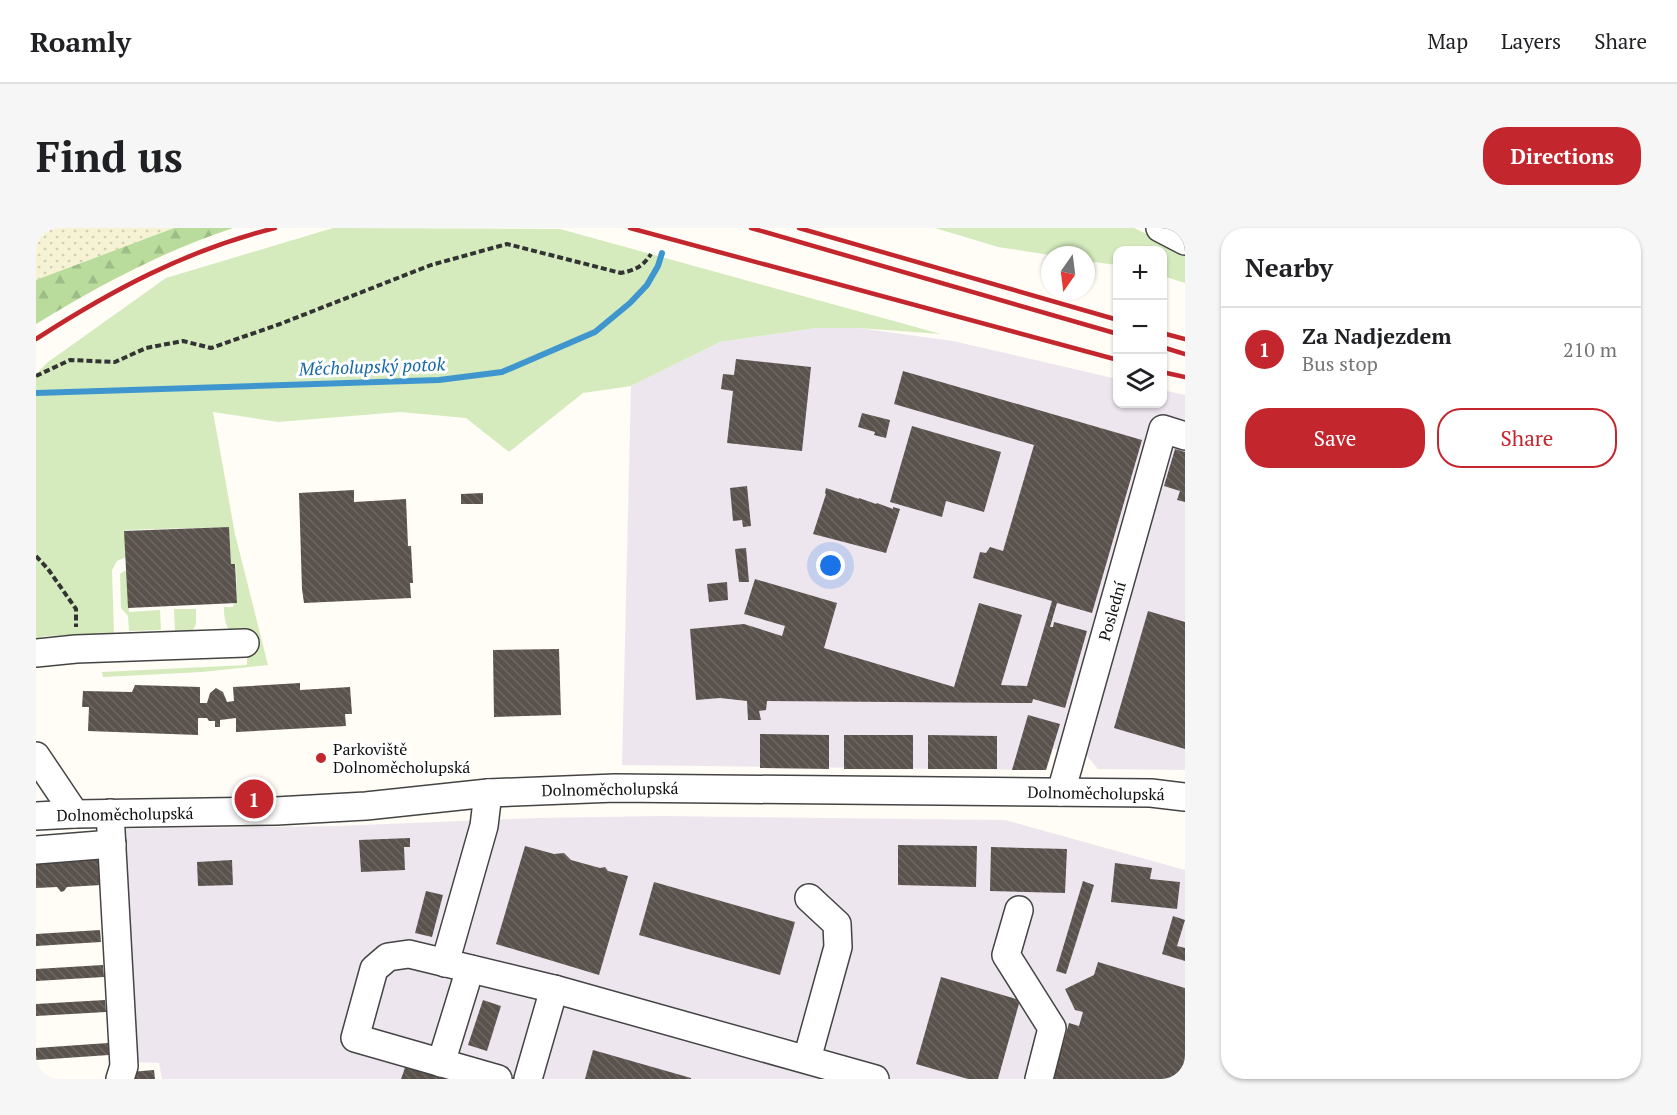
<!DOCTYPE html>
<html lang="en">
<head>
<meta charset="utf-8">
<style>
  :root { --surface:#fff; --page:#f6f6f6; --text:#202124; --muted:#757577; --line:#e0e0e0; --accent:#c4262e }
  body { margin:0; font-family:"PT Serif",serif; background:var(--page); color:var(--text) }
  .controls { position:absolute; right:18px; top:18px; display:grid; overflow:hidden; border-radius:12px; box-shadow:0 2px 4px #0004 }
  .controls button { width:54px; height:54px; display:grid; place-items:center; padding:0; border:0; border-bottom:2px solid var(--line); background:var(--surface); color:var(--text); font:30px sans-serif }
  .compass { position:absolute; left:1005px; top:18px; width:54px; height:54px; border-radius:50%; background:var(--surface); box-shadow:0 2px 4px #0004; rotate:194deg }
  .you { position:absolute; left:795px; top:338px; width:21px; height:21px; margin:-15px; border:4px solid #fff; border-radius:50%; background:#1a73e8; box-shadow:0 0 0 9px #1a73e833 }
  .badge { display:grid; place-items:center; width:39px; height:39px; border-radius:50%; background:var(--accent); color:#fff; font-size:20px; font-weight:700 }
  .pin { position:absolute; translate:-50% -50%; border:3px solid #fff; box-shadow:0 2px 6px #0006 }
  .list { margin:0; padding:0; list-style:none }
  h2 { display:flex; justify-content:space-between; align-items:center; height:78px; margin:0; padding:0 24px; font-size:26px }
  h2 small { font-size:20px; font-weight:400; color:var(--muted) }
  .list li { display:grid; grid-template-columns:39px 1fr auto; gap:18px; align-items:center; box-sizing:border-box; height:84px; padding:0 24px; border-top:2px solid var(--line) }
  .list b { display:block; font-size:22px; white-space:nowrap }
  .list p { margin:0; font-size:20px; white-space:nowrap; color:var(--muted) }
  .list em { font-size:20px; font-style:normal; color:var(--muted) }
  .actions { display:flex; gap:12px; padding:18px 24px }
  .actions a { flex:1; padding:14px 0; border:2px solid var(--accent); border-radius:24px; text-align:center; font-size:21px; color:var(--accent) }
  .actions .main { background:var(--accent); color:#fff }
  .icon { flex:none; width:33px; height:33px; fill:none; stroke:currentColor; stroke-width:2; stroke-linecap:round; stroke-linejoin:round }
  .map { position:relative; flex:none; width:1149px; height:851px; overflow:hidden; border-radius:24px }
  header { display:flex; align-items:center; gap:36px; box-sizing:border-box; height:84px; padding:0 30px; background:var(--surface); border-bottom:2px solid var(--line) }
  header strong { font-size:28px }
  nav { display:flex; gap:33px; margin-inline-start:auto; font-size:21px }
  .intro { display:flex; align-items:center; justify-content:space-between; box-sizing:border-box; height:144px; padding:0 36px }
  h1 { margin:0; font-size:42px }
  .button { padding:15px 27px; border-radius:24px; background:var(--accent); color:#fff; font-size:21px; font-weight:700 }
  main { display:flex; gap:36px; padding:0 36px }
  aside { flex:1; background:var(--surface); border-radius:24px; box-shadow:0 2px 4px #0004 }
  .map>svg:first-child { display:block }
  .industrial { fill:#eee6ef }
  .farmland { fill:url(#farmland-dots) }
  .grass { fill:#d5ebbd }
  .forest { fill:url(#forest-firs) }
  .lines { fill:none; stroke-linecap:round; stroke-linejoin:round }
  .stream { stroke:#3f96cf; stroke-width:6 }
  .building { fill:url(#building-back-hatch) }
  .minor-casing { stroke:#444; stroke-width:30 }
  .path { stroke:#333; stroke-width:4; stroke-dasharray:6 3; stroke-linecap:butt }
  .minor { stroke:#fff; stroke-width:27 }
  .rail { stroke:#c4262e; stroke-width:4.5 }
  .poi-dot { fill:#c4262e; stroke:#fff; stroke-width:2 }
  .labels { text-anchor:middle; stroke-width:6; stroke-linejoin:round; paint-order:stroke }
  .street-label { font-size:16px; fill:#111; stroke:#fff }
  .poi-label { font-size:16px; fill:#111; stroke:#fff; text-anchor:start }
  .water-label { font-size:18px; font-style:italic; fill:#1768a6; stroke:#fff }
</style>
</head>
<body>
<header>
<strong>Roamly</strong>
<nav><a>Map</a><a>Layers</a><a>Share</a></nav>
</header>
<div class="intro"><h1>Find us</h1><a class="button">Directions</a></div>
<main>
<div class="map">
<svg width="1149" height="851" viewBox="0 0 1149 851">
  <defs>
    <pattern id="farmland-dots" width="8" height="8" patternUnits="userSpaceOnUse" patternTransform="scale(1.5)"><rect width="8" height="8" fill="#f6f3d4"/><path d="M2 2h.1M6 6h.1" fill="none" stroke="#d2cfb5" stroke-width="1.8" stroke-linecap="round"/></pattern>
    <pattern id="forest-firs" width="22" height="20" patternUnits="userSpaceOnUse" patternTransform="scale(1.5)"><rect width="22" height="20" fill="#b9dc9c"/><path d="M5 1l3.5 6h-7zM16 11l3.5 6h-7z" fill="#9ebc85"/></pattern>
    <pattern id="building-back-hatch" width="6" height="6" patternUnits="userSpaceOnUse" patternTransform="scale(1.5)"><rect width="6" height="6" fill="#5a524d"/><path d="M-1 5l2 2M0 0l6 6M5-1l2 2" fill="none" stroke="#6d6662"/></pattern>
  </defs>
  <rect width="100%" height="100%" fill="#fffdf5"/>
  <g class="industrial">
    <polygon points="780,100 822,100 917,113 1081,151 1082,176 1126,176 1127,162 1149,167 1149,542 1062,541 1051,528 1017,521 1010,542 586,537 595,158 684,114"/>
    <polygon points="624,588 969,592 1149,642 1149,851 126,851 123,835 98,834 81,601 300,598 502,590"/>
  </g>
  <polygon class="farmland" points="0,0 138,0 0,52"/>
  <g class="grass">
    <path d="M297,0L524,1L905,106L822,100H780L684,114L595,158L547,165L473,224L430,190L364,184L242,194L177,184L199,306L232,437L166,444L67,449L66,444L211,437V422C196,405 188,403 188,379H197L198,375L201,374L200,336H195L193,299L89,302L90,329L81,333L76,342L78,408L75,411L74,406L10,408L0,410V146L12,134L130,50Z"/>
    <polygon points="899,0 1098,0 1149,24 1149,55 1127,48 1126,22 1082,22 1081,37 1050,33 1050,27 1014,27 962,19"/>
    <polygon points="91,341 93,384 124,382 125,402 93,403 92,388 85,380 84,346"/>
    <polygon points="138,381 160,381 160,396 156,404 141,408 141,403 139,403"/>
  </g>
  <path class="forest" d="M138,0H197C125,24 64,57 0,96V52Z"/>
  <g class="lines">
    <polyline class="stream" points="0,165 403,152 466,144 559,104 594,75 611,57 622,38 626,25"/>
  </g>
  <g class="building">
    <polygon points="700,131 775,139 766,223 691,215 697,163 685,161 687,146 698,147"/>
    <polygon points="867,143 1106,212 1056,385 1021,375 1014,399 1017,399 1018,394 1051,403 1029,480 997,471 996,475 731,473 730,482 723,483 725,492 712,492 711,473 684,470 660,472 654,401 708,396 746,408 749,398 708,386 719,351 801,375 788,420 918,459 943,375 986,387 965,457 991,458 1016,373 937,350 944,324 950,325 954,319 967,323 998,217 858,176"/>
    <polygon points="826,185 854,192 850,210 838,207 839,204 822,199"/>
    <polygon points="876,198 965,224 948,284 910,273 906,289 854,274"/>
    <polygon points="1139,221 1149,224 1149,274 1141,272 1144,263 1128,258"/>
    <polygon points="711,258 715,298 707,299 706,292 697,293 694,260"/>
    <polygon points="790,260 823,271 823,270 840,276 841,275 857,281 857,279 864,281 850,325 777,306 790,266 789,265"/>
    <polygon points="318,262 318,274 370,271 372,318 375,318 377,355 374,355 375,370 268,375 266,361 263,265"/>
    <polygon points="447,265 447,276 425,276 425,266"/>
    <polygon points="193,299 195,336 199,336 201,375 92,380 88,303"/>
    <polygon points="710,320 713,354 703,354 699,321"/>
    <polygon points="691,354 692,372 673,374 671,356"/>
    <polygon points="1112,383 1149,394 1149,521 1078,500"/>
    <polygon points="523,421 525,487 458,489 457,422"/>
    <polygon points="264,455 264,462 314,459 316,486 309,486 310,498 200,504 200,490 184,492 184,499 179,499 179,493 173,493 171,490 162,490 162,507 52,503 53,479 46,479 47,463 96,464 99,457 164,459 164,475 171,475 174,465 180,460 187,464 191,474 198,473 197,459"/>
    <polygon points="992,487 1024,496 1010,542 976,542"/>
    <polygon points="724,506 793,507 793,541 724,540"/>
    <rect x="808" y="507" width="69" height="34"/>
    <polygon points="892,507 961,508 961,541 892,541"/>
    <polygon points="374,610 374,619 368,619 369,642 325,644 323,612"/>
    <polygon points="862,617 941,618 940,659 862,657"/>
    <polygon points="489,618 518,626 528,625 535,632 564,640 569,639 572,643 592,648 563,747 460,716"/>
    <polygon points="955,619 1031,621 1029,665 954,663"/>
    <polygon points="63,623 65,657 31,659 28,663 25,664 21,659 0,660 0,627"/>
    <polygon points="196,632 197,657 162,658 161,634"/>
    <polygon points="1079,635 1116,640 1114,651 1144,654 1141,681 1075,674"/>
    <polygon points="1047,653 1058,657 1030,746 1020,743"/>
    <polygon points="618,654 759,694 744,747 603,707"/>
    <polygon points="390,663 407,667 396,709 379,705"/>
    <polygon points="1137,688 1149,692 1141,718 1149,720 1149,733 1126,726"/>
    <polygon points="64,702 65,714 0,718 0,706"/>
    <polygon points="1062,734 1149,760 1149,851 1017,851 1033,795 1043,798 1047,784 1039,782 1029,761 1058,747"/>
    <polygon points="67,737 68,749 0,753 0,741"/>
    <polygon points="905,749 984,772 962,851 932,851 880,836"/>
    <polygon points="69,772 70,784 0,788 0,776"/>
    <polygon points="447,772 465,778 451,823 432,817"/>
    <polygon points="72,815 73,827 0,832 0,820"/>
    <polygon points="557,822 655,850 655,851 549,851"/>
    <polygon points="371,834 424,851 365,851"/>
    <polygon points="118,842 119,851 95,851 94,844"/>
  </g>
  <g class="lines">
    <defs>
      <g id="minor">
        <polyline points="1124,0 1149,13"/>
        <polyline points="0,425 40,421 209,415"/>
        <polyline points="0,528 39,586"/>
        <polyline points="1025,564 1127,201 1149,208"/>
        <polyline points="74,585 88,838 84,851"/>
        <polyline points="0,588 39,586 240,583 330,578 452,565 579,560 1115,565 1149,569"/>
        <polyline points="0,622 76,616"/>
        <polyline points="983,682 970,727 1016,800 1003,851"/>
        <polyline points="409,735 448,598 452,565"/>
        <polyline points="771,831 802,719 801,696 773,670"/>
        <polyline points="405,835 434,741"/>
        <polyline points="462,851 319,810 338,741 352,729 373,726 518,761 839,851"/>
        <polyline points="492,851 518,761"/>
      </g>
    </defs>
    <use href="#minor" class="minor-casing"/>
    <g class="path">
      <path d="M0,148L34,132L79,134L110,120L147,113L175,120L244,96L395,37L471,16L585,45C600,42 607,38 615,26"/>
      <polyline points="0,328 12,341 40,381 40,399"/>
    </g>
    <use href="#minor" class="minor"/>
    <g class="rail">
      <polyline points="594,0 1082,132"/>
      <polyline points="715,0 1082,106"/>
      <polyline points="763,0 1082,92"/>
      <polyline points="1126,105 1149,111"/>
      <path d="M0,111C76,62 151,22 239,0"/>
      <polyline points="1126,119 1149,126"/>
      <polyline points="1126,144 1149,149"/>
    </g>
  </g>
  <circle class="poi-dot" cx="285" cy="530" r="6"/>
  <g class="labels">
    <g class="street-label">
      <text transform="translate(1076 383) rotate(-74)" y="6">Poslední</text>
      <text transform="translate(574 561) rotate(-1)" y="6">Dolnoměcholupská</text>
      <text transform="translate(1060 565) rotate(1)" y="6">Dolnoměcholupská</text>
      <text transform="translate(89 586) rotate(-1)" y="6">Dolnoměcholupská</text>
    </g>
    <g class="poi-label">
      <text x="297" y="527">Parkoviště<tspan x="297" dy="18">Dolnoměcholupská</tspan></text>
    </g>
    <g class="water-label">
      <text transform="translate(336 139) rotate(-2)" y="6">Měcholupský potok</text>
    </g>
  </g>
</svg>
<div class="controls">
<button>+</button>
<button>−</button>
<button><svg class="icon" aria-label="layers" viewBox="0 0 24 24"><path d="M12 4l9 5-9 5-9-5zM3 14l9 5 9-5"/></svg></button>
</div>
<svg class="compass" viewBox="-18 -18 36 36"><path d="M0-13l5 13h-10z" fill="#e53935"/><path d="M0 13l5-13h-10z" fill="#757577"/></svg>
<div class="you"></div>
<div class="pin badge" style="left:218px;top:571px">1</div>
</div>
<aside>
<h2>Nearby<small></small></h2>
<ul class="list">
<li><span class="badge">1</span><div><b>Za Nadjezdem</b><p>Bus stop</p></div><em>210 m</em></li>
</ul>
<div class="actions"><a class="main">Save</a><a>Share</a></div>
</aside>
</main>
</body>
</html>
